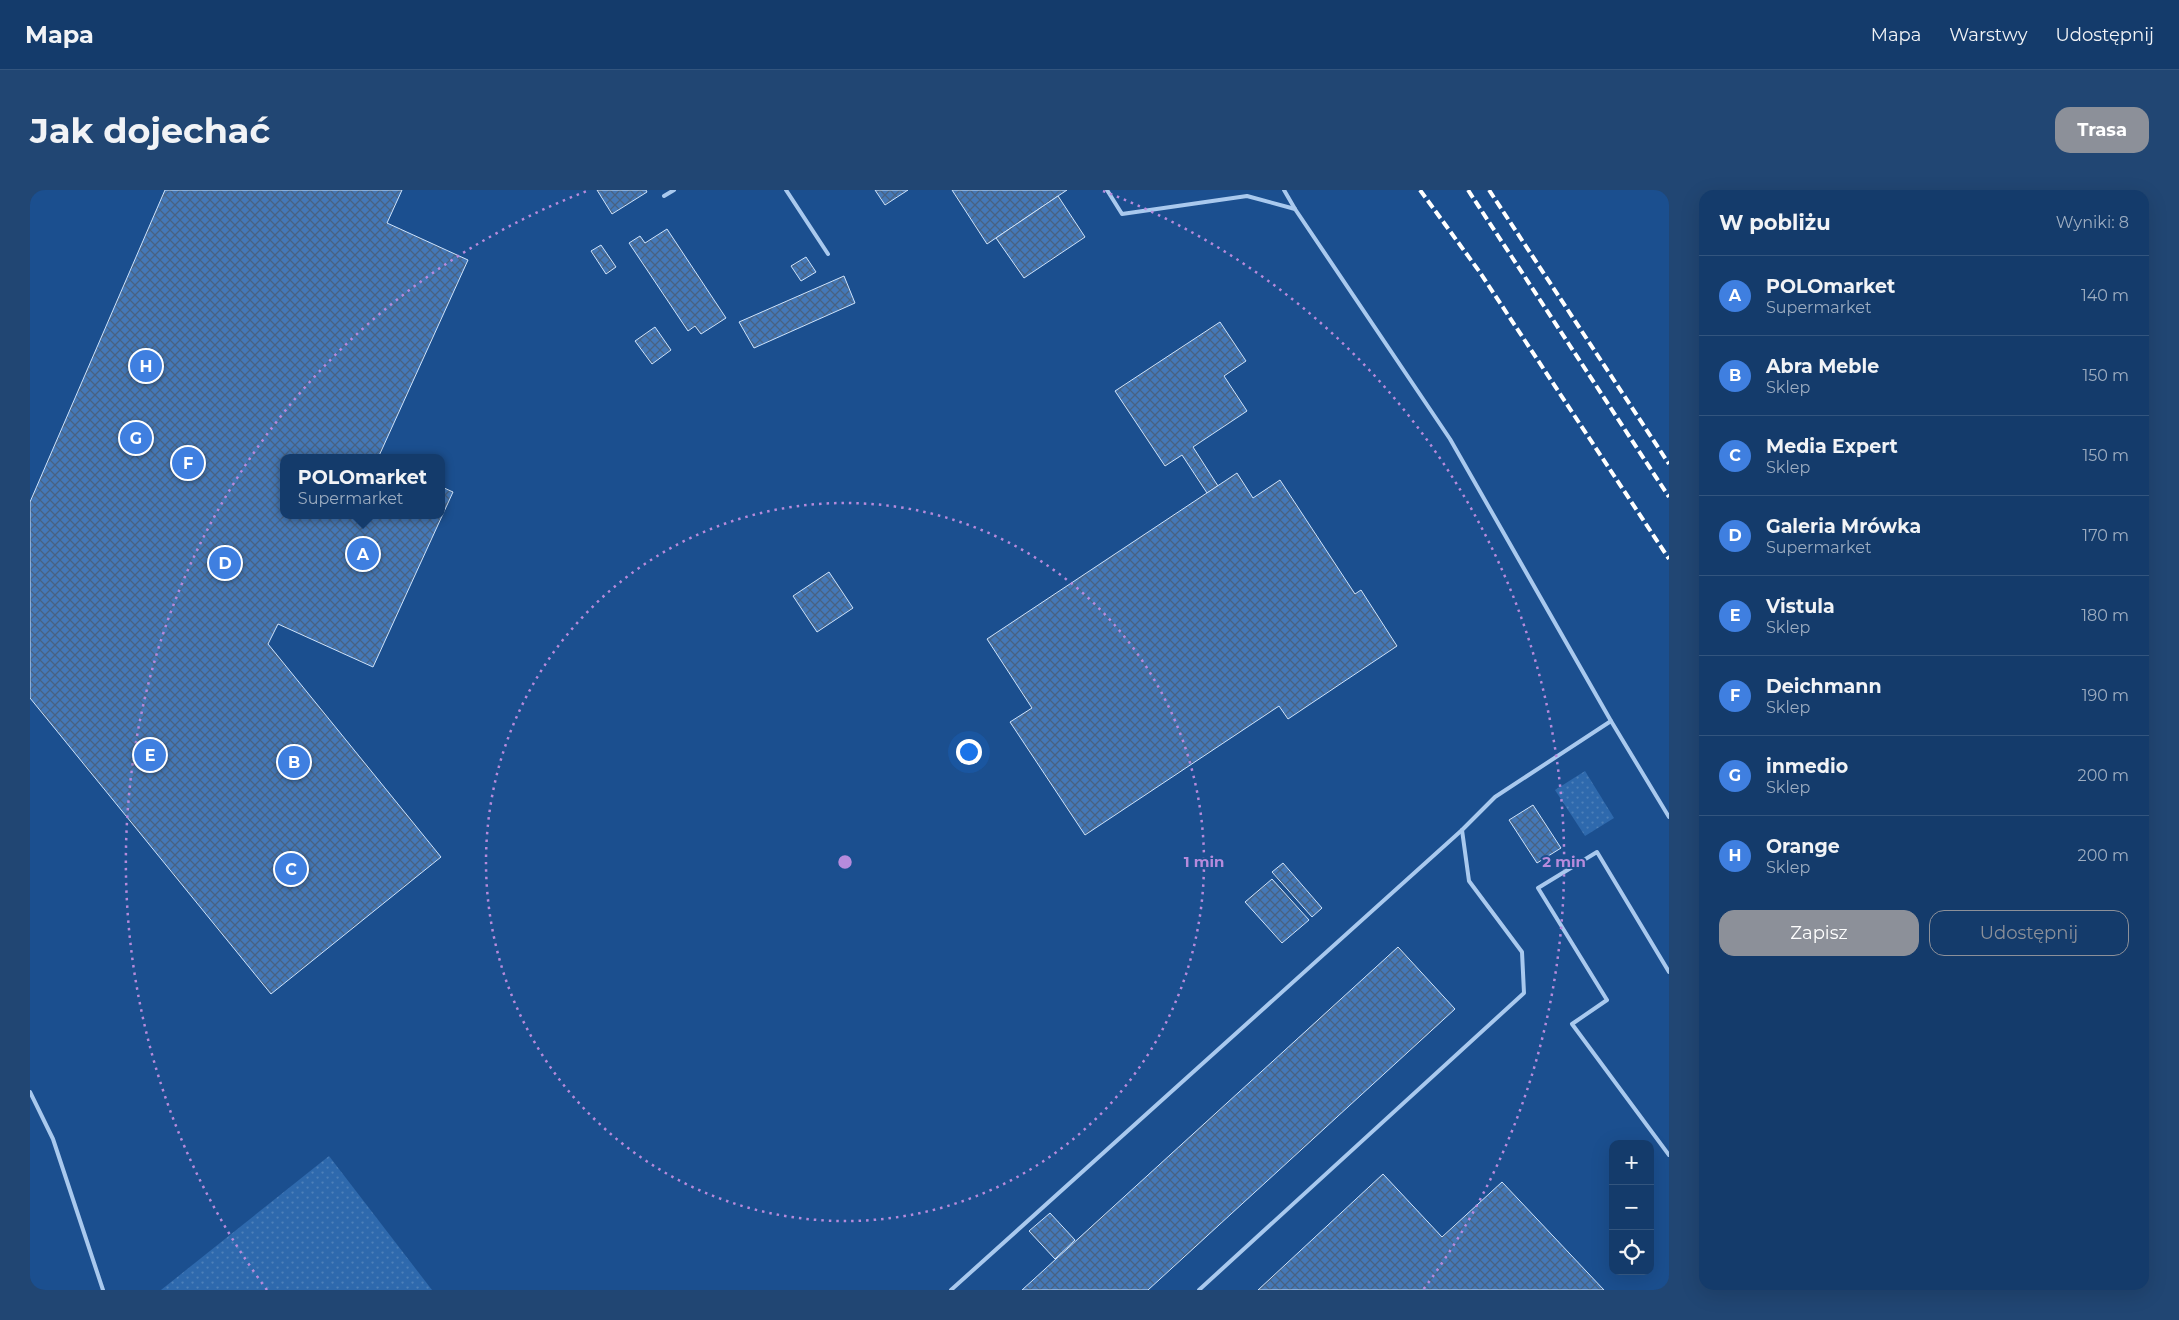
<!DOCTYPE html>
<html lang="pl">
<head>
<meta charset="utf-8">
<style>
  :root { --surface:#143b6b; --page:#214673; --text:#f1f3f6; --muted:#9dadc1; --line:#33557e; --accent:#8c9099 }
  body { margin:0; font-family:Montserrat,sans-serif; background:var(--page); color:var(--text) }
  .controls { position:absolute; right:15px; bottom:15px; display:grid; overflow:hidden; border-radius:10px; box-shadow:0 5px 20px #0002 }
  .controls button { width:45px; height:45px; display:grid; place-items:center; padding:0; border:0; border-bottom:1px solid var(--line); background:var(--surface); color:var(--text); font:25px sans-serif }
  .you { position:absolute; left:938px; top:561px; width:18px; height:18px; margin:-12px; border:4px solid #fff; border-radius:50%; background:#1a73e8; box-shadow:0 0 0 8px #1a73e833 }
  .badge { display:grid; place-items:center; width:32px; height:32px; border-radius:50%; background:var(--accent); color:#fff; font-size:16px; font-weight:700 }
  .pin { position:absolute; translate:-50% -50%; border:2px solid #fff; box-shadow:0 1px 5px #0006 }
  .popup { position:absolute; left:250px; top:264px; width:165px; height:65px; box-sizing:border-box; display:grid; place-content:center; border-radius:10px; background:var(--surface); filter:drop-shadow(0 1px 4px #0005); font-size:16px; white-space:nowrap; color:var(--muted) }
  .popup b { font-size:19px; color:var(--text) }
  .popup::after { content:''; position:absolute; left:50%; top:100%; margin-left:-10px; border:10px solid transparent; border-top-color:var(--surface) }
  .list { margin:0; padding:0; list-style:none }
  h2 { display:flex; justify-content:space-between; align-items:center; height:65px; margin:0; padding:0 20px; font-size:21px }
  h2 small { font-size:16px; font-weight:400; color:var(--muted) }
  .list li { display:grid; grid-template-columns:32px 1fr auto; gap:15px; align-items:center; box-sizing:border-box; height:80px; padding:0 20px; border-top:1px solid var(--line) }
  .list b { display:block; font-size:19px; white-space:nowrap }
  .list p { margin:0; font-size:16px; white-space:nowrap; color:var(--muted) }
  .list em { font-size:16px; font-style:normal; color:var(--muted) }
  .actions { display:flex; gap:10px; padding:15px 20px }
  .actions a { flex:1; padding:11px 0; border:1px solid var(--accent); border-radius:15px; text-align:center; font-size:18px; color:var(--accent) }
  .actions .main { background:var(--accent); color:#fff }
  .icon { flex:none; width:28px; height:28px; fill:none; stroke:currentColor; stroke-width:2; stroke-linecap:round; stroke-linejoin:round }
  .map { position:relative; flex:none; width:1639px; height:1100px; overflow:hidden; border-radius:15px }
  header { display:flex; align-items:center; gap:30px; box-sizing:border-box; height:70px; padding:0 25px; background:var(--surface); border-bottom:1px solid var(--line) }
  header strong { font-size:24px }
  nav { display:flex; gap:28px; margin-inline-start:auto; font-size:18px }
  .intro { display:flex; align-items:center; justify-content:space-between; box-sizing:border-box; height:120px; padding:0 30px }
  h1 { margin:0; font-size:35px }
  .button { padding:12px 22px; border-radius:15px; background:var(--accent); color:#fff; font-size:18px; font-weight:700 }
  main { display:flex; gap:30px; padding:0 30px }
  aside { flex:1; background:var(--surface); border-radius:15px; box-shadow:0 5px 20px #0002 }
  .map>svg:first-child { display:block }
  .grass { fill:url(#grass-dots) }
  .building { fill:url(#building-cross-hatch); stroke:#cfe3fa }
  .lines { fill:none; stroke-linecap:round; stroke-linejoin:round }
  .service { stroke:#a9c9ee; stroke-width:4 }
  .rail { stroke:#fff; stroke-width:4; stroke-dasharray:9 4; stroke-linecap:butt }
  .ring { fill:none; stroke:#b68bdc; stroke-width:2.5; stroke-dasharray:2.5 5 }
  .centre { fill:#b68bdc; stroke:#1b4f8f; stroke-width:2.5 }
  .ring-label { font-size:15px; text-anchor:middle; font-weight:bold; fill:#b68bdc; stroke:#1b4f8f; stroke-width:4; stroke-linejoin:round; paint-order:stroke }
</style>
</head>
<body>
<header>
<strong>Mapa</strong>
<nav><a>Mapa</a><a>Warstwy</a><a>Udostępnij</a></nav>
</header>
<div class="intro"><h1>Jak dojechać</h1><a class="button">Trasa</a></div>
<main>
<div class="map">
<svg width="1639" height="1100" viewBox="0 0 1639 1100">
  <defs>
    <pattern id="grass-dots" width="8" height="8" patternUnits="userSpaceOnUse" patternTransform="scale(1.25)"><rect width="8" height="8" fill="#2e69ad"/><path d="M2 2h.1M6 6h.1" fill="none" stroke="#4d80b9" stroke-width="1.8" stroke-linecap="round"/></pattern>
    <pattern id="building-cross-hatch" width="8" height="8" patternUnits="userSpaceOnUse" patternTransform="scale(1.25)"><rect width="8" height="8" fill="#4478b7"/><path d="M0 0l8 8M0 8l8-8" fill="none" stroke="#486282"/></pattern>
  </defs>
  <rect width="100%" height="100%" fill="#1b4f8f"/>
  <g class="grass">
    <polygon points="1555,581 1584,628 1555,646 1525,600"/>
    <polygon points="299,966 402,1100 131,1100"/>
  </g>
  <g class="building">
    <polygon points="135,0 372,0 357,33 438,70 348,268 254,268 254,325 412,325 412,297 423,302 343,477 248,434 238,454 411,667 241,804 0,508 0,312"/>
    <polygon points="567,0 616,0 617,2 582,24"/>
    <polygon points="845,0 878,0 855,15"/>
    <polygon points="922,0 1037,0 957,54"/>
    <polygon points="1028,6 1055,47 994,88 966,48"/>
    <polygon points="637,39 696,128 671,144 665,136 658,141 599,53 610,46 615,53"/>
    <polygon points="571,55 586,77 576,84 561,61"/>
    <polygon points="776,67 786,82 771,91 761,76"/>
    <polygon points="814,86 825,113 724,158 709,132"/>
    <polygon points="1190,132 1216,171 1194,186 1217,221 1163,257 1188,296 1177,303 1152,265 1135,276 1085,201"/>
    <polygon points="625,137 641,160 622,174 605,151"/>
    <polygon points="1207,283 1223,308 1250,290 1325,404 1331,400 1367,456 1258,529 1249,516 1055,645 980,532 1002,518 957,449"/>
    <polygon points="799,382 823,418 787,442 763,406"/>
    <polygon points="1503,615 1531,658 1507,673 1479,630"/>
    <polygon points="1253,673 1292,718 1282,727 1242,682"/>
    <polygon points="1242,689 1279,730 1252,753 1215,712"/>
    <polygon points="1368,757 1425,819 1118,1100 992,1100"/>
    <polygon points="1353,984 1412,1047 1472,992 1574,1100 1228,1100"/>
    <polygon points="1020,1023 1045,1050 1025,1069 999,1041"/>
  </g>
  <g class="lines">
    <g class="service">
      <polyline points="756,0 798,64"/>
      <polyline points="1077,0 1092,24 1217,6 1265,19 1420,249 1581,531 1639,627"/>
      <polyline points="1254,0 1265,19"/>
      <polyline points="634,6 644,0"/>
      <polyline points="1639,782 1567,662 1508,698 1577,810 1542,834 1639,965"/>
      <polyline points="0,902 23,949 73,1100"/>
      <polyline points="921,1100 1432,640 1465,607 1581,531"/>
      <polyline points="1169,1100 1494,803 1492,762 1439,691 1432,640"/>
    </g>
    <g class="rail">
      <polyline points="1390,0 1449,81 1639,369"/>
      <polyline points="1438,0 1639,307"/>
      <polyline points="1459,0 1639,274"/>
    </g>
  </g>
  <g class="ring">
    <circle cx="815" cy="672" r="359"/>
    <path d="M237 1100A719 719 0 0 1 557 1M1073 1A719 719 0 0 1 1393 1100"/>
  </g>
  <circle cx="815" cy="672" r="8" class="centre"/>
  <g class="ring-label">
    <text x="1174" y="677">1 min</text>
    <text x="1534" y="677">2 min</text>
  </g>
</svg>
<div class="controls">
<button>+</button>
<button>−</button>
<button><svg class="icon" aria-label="locate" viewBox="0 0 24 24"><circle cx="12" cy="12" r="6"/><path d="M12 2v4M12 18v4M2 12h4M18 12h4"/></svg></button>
</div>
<div class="you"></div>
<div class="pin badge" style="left:333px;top:364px;background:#3f7fe0">A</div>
<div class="popup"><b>POLOmarket</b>Supermarket</div>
<div class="pin badge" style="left:264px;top:572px;background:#3f7fe0">B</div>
<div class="pin badge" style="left:261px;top:679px;background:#3f7fe0">C</div>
<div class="pin badge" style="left:195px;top:373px;background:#3f7fe0">D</div>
<div class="pin badge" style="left:120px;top:565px;background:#3f7fe0">E</div>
<div class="pin badge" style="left:158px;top:273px;background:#3f7fe0">F</div>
<div class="pin badge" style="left:106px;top:248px;background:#3f7fe0">G</div>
<div class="pin badge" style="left:116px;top:176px;background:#3f7fe0">H</div>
</div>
<aside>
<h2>W pobliżu<small>Wyniki: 8</small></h2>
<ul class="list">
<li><span class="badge" style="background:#3f7fe0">A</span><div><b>POLOmarket</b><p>Supermarket</p></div><em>140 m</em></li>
<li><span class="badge" style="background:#3f7fe0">B</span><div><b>Abra Meble</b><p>Sklep</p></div><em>150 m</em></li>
<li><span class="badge" style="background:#3f7fe0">C</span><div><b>Media Expert</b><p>Sklep</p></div><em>150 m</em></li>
<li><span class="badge" style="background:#3f7fe0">D</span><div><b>Galeria Mrówka</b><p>Supermarket</p></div><em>170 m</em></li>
<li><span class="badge" style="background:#3f7fe0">E</span><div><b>Vistula</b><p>Sklep</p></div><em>180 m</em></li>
<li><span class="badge" style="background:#3f7fe0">F</span><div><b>Deichmann</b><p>Sklep</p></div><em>190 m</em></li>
<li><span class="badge" style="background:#3f7fe0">G</span><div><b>inmedio</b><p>Sklep</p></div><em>200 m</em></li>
<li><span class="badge" style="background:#3f7fe0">H</span><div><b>Orange</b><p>Sklep</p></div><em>200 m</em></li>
</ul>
<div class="actions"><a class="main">Zapisz</a><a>Udostępnij</a></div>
</aside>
</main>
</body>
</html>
